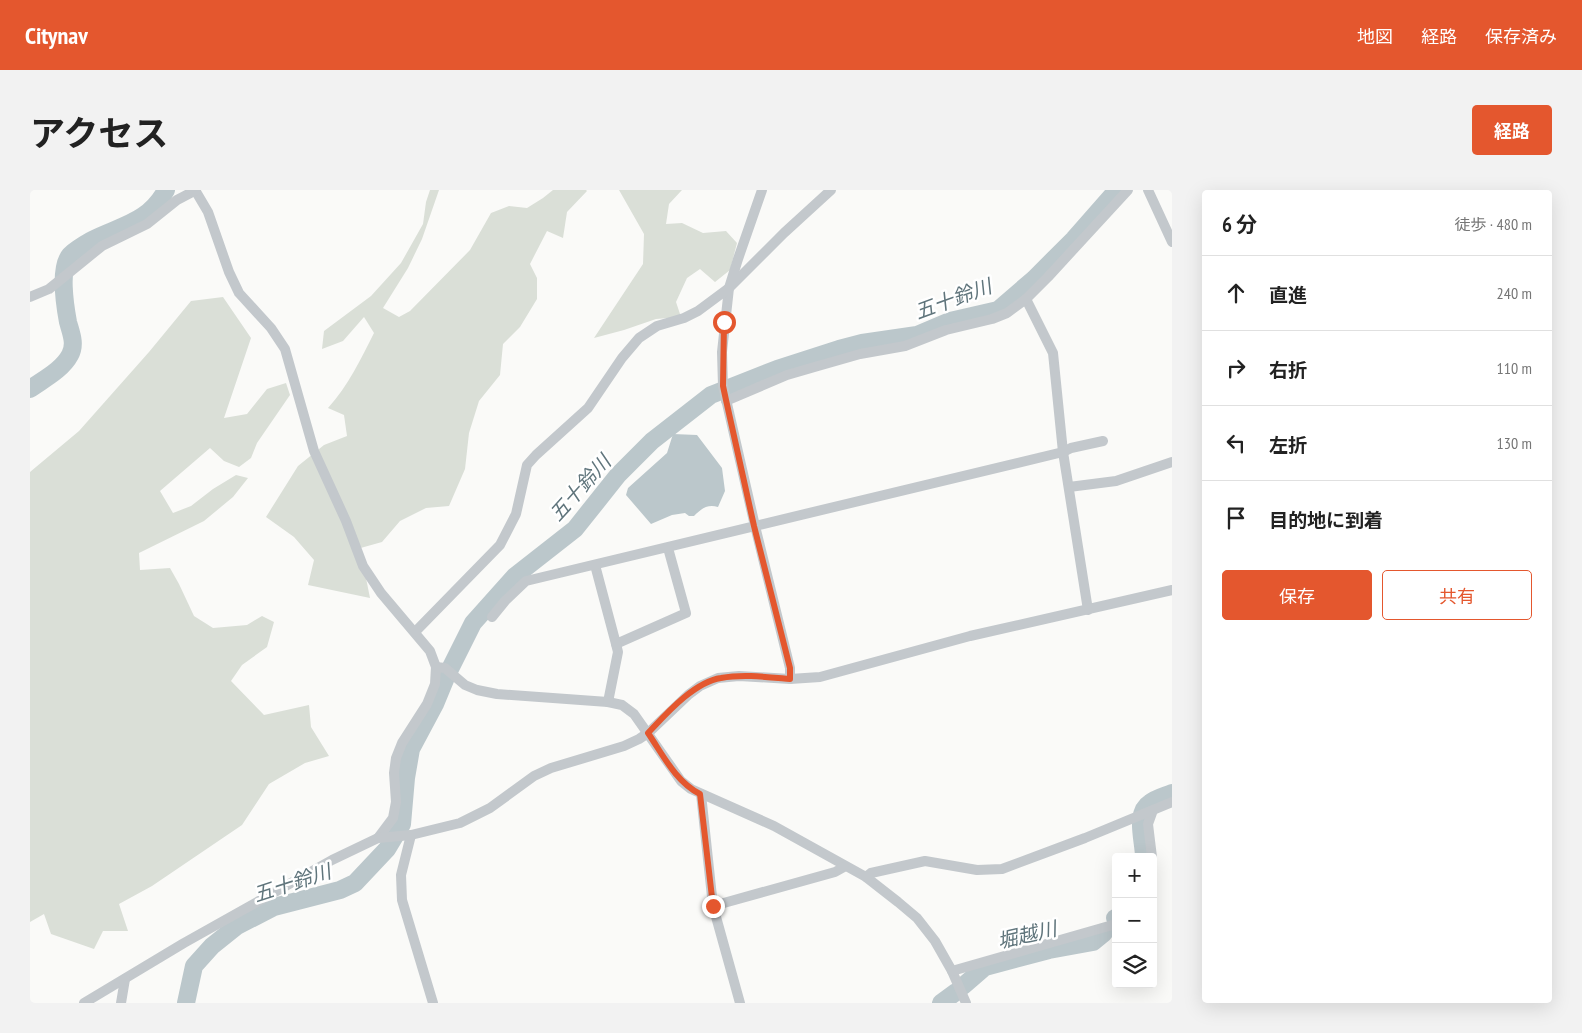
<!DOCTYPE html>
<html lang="ja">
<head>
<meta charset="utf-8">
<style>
  :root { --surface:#fff; --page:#f2f2f2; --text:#222; --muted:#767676; --line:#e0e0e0; --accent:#e4572e }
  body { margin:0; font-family:"PT Sans Narrow","Noto Sans JP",sans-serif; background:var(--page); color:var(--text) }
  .controls { position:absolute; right:15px; bottom:15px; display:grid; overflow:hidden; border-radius:5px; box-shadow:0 5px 20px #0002 }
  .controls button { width:45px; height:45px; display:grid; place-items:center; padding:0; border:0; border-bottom:1px solid var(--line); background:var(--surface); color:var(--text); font:25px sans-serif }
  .stop { position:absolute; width:15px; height:15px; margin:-11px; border:4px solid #e4572e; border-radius:50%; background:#fff }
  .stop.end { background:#e4572e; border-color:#fff; box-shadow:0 1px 5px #0008 }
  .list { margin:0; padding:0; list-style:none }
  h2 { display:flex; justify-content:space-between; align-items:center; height:65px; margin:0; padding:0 20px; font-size:21px }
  h2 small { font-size:16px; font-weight:400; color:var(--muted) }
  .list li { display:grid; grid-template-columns:32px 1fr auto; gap:15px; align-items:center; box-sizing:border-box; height:75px; padding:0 20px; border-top:1px solid var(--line) }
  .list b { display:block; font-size:19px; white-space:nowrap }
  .list em { font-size:16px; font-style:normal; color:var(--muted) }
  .actions { display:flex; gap:10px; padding:15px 20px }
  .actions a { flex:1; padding:11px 0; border:1px solid var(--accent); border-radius:5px; text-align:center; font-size:18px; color:var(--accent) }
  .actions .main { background:var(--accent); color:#fff }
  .icon { flex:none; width:28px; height:28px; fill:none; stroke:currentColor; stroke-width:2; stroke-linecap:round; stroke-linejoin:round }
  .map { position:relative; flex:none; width:1142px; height:813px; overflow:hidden; border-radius:5px }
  header { display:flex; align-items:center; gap:30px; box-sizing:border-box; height:70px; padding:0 25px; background:var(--accent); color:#fff }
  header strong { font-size:24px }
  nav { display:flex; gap:28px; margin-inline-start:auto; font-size:18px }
  .intro { display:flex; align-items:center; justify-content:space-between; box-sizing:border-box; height:120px; padding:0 30px }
  h1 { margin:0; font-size:35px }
  .button { padding:12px 22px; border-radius:5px; background:var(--accent); color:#fff; font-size:18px; font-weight:700 }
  main { display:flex; gap:30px; padding:0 30px }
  aside { flex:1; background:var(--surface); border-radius:5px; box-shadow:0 5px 20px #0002 }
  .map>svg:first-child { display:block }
  .green { fill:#dadfd7 }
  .water { fill:#bbc7cb }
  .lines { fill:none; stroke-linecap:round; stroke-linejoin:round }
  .river { stroke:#bbc7cb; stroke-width:18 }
  .minor { stroke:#c3c8cc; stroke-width:10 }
  .route { stroke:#e4572e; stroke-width:6 }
  .labels { text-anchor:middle; stroke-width:5; stroke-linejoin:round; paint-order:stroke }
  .water-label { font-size:20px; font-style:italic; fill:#60757c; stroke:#fff }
</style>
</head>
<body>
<header>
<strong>Citynav</strong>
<nav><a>地図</a><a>経路</a><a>保存済み</a></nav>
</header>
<div class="intro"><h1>アクセス</h1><a class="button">経路</a></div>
<main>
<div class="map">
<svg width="1142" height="813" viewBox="0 0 1142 813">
  <rect width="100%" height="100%" fill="#fafaf8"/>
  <g class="green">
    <path d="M400,0H409L392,49L378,78L353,118L369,127L380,121L440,60L461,23L479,16L497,18L513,8L523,0H556L557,1L537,22L533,48L517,41L500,74L507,88V109L490,137L473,154L470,185L449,211L439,243L435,279L419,316L396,318L370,331L352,352L327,359L335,383L340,408L278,395L284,370L264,347L236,327L268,276L294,255L317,246L314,225L298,218C318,196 331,169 344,143L334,127L313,151L292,159L294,141L341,106L371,73L393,34L396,12Z"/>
    <polygon points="589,0 652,0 639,14 636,34 652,33 673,43 696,41 707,53 700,80 685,92 670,79 657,88 646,112 651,127 626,129 594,140 564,148 613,74 614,44"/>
    <polygon points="193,107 221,148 194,228 217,224 237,199 256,193 260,205 227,253 221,268 209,277 194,271 180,258 130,301 143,323 161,316 183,299 206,285 218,288 203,307 174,331 109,363 110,380 140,378 149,394 164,426 183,438 217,435 232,426 244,432 237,457 212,475 201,491 234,525 279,515 281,537 299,566 275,573 239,594 212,635 122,696 89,714 98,741 73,741 64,759 21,744 14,724 0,732 0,282 49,241 119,162 161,111"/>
  </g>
  <path class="water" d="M643,244L667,245L692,278L695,301L688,317C677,314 671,319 664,326H659L655,323L642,325L621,334L596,305L598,298L637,263Z"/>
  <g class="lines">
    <g class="river">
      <path d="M0,199C14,189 32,180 40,165C46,154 41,143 38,132C35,116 29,78 40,65C46,59 55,54 62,50C92,35 119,32 136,0"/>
      <path d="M1114,667C1114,651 1104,623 1120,613C1126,608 1135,606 1142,603"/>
      <polyline points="1085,728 1086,728"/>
      <polyline points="933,796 955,777 1019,760 1063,752 1074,743"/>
      <polyline points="156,813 164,776 182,756 207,736 244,717 310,700 325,693 357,659 372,634 376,588 381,559 405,514 417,485 443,433 485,386 545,339 588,285 622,251 681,205 747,179 809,159 832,153 887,145 920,131 968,120 1004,89 1044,49 1087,0"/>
      <polyline points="911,813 926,802"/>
    </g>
    <g class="minor">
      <polyline points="165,0 178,22 199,82 209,103 241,138 255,159 284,261 316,331 333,376 351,403 400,461 406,477 405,494 397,514 372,553 366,568 364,583 366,612 363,628 348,648"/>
      <polyline points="732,0 708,69 699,98 692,162 693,196 725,336 760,478 760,489"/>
      <polyline points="1118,0 1142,52"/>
      <polyline points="0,107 19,99 72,56 117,34 147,10 166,0"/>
      <polyline points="996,109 1023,163 1033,262 1058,420"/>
      <polyline points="696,211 757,185 788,176 830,164 875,156 916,140 962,129 977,123 996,109 1018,87 1098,0"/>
      <polyline points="1039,297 1086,291 1142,272"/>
      <polyline points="565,375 586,454 656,423 638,358"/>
      <polyline points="462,427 475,411 496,391 1033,262 1041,258 1073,251"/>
      <polyline points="385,442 470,355 486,324 497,275 506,265 558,218 592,168 609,148 627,136 654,128 668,121 699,98 754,43 801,0"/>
      <polyline points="406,477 415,478 435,495 447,500 467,504 578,512 592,515 604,524 651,591 661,599 744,636 836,687 868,712 887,728 905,751 922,781 936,813"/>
      <polyline points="578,512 588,462 586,454"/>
      <polyline points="671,604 683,716 710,813"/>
      <polyline points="381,645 371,685 372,710 403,813"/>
      <polyline points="1122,667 1118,634 1123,620"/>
      <polyline points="836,687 841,683 895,671 947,680 972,679 1055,648 1142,612"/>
      <polyline points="683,716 805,682 814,677"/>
      <polyline points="922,781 1086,734"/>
      <polyline points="54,813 154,753 302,670 348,648 381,645 430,633 460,618 504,586 521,578 594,556 609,549 618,543 658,505 670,496 688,488 709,486 760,489 790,487 940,446 1142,400"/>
      <polyline points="91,813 95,789"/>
    </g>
  </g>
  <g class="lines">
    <path class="route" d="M683,716L670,604C646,592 633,565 618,543C636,524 664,492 691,488C713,484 737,487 760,489V478L724,336L696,210L693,196L694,132"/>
  </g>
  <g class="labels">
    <g class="water-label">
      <text transform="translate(923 109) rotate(-20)" y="7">五十鈴川</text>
      <text transform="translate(550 298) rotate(-48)" y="7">五十鈴川</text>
      <text transform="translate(262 693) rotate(-18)" y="7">五十鈴川</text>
      <text transform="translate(997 745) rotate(-13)" y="7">堀越川</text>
    </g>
  </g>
</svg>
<div class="controls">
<button>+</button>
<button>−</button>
<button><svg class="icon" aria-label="layers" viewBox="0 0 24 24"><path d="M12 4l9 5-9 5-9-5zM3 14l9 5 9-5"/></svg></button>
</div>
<div class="stop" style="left:694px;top:132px"></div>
<div class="stop end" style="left:683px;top:716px"></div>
</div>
<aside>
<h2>6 分<small>徒歩 · 480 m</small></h2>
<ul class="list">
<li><svg class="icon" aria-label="ahead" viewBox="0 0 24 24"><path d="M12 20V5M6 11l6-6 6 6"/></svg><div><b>直進</b></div><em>240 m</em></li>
<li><svg class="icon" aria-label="right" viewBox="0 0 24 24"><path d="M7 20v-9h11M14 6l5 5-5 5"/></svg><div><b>右折</b></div><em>110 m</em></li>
<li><svg class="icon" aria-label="left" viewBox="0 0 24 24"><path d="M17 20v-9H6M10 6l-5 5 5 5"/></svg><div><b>左折</b></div><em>130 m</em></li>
<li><svg class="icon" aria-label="arrive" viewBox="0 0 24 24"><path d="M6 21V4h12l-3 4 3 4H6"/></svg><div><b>目的地に到着</b></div></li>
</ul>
<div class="actions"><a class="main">保存</a><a>共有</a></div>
</aside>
</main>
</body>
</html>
